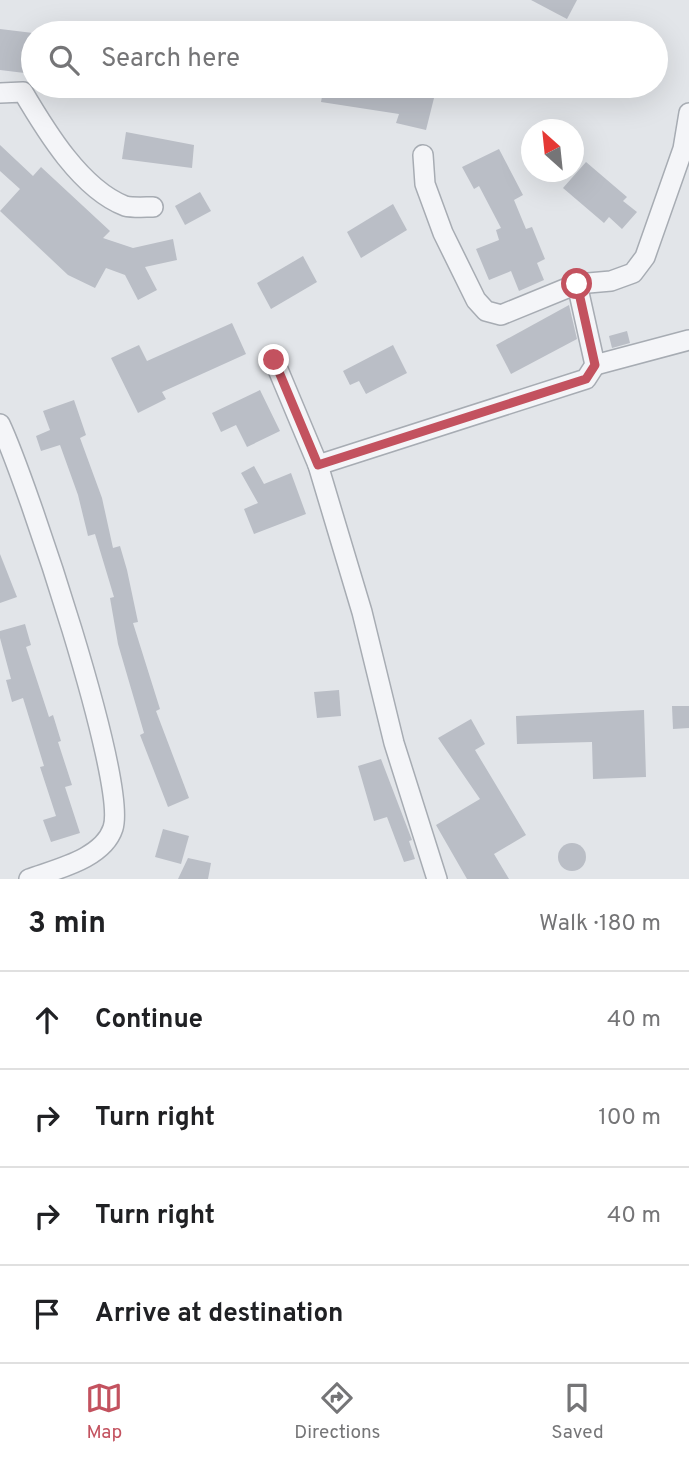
<!DOCTYPE html>
<html lang="en">
<head>
<meta charset="utf-8">
<style>
  :root { --surface:#fff; --page:#f6f6f6; --text:#202124; --muted:#757577; --line:#e0e0e0; --accent:#c3525f }
  body { margin:0; font-family:Overpass,sans-serif; background:var(--page); color:var(--text) }
  .compass { position:absolute; left:521px; top:119px; width:63px; height:63px; border-radius:50%; background:var(--surface); box-shadow:0 7px 28px #0002; rotate:333deg }
  .stop { position:absolute; width:21px; height:21px; margin:-16px; border:5px solid #c3525f; border-radius:50%; background:#fff }
  .stop.end { background:#c3525f; border-color:#fff; box-shadow:0 2px 7px #0008 }
  .list { margin:0; padding:0; list-style:none }
  h2 { display:flex; justify-content:space-between; align-items:center; height:91px; margin:0; padding:0 28px; font-size:30px }
  h2 small { font-size:23px; font-weight:400; color:var(--muted) }
  .list li { display:grid; grid-template-columns:46px 1fr auto; gap:21px; align-items:center; box-sizing:border-box; height:98px; padding:0 28px; border-top:2px solid var(--line) }
  .list b { display:block; font-size:26px; white-space:nowrap }
  .list em { font-size:23px; font-style:normal; color:var(--muted) }
  .icon { flex:none; width:38px; height:38px; fill:none; stroke:currentColor; stroke-width:2; stroke-linecap:round; stroke-linejoin:round }
  .map { position:relative; flex:none; width:689px; height:879px; overflow:hidden }
  .search { position:absolute; background:var(--surface); box-shadow:0 7px 28px #0002; left:21px; right:21px; top:21px; height:77px; display:flex; align-items:center; gap:18px; box-sizing:border-box; padding:0 24px; border-radius:38px; color:var(--muted); font-size:26px }
  .sheet { height:483px; background:var(--surface) }
  nav { display:flex; justify-content:space-around; align-items:center; box-sizing:border-box; height:98px; border-top:2px solid var(--line); background:var(--surface); font-size:19px; color:var(--muted) }
  nav a { display:grid; justify-items:center; gap:4px }
  nav .on { color:var(--accent) }
  .map>svg:first-child { display:block }
  .building { fill:#babec6 }
  .lines { fill:none; stroke-linecap:round; stroke-linejoin:round }
  .minor-casing { stroke:#a7acb3; stroke-width:22 }
  .minor { stroke:#f4f5f8; stroke-width:19 }
  .route { stroke:#c3525f; stroke-width:9 }
</style>
</head>
<body>
<div class="map">
<svg width="689" height="879" viewBox="0 0 689 879">
  <rect width="100%" height="100%" fill="#e2e5e9"/>
  <g class="building">
    <polygon points="531,0 577,0 567,19"/>
    <polygon points="0,29 33,33 33,74 0,70"/>
    <polygon points="324,86 437,86 426,130 396,123 399,114 321,102"/>
    <polygon points="126,132 194,145 192,168 122,159"/>
    <polygon points="0,145 33,176 41,167 110,231 103,238 133,248 173,239 177,260 145,267 157,290 138,300 125,275 106,268 95,288 68,275 0,211 20,189 0,171"/>
    <polygon points="499,149 523,195 514,200 526,229 532,227 545,259 537,263 544,280 519,291 511,271 489,280 476,249 499,240 496,230 501,228 479,186 474,189 462,167"/>
    <polygon points="586,162 627,197 623,201 637,212 622,229 609,217 604,223 563,188"/>
    <polygon points="200,192 211,211 185,225 175,206"/>
    <polygon points="393,204 407,230 361,258 347,232"/>
    <polygon points="303,256 317,282 271,309 257,283"/>
    <polygon points="569,305 577,339 511,374 496,345"/>
    <polygon points="232,323 246,354 162,392 166,399 138,413 111,358 139,345 147,361"/>
    <polygon points="627,331 630,343 612,348 609,336"/>
    <polygon points="393,345 407,373 366,394 359,381 350,385 343,371"/>
    <polygon points="260,390 280,431 247,447 236,425 221,432 212,413"/>
    <polygon points="74,400 86,435 80,438 102,498 113,548 120,546 127,570 138,622 133,623 160,709 156,711 189,798 168,807 140,735 144,733 118,644 110,598 114,597 95,534 88,536 78,495 60,445 41,451 36,436 50,430 43,411"/>
    <polygon points="254,466 264,484 291,473 306,514 254,534 244,509 258,503 241,473"/>
    <polygon points="0,554 17,597 0,603"/>
    <polygon points="25,624 31,645 26,647 49,717 53,715 61,741 58,742 72,785 65,787 80,833 51,842 43,820 56,816 40,767 44,766 23,698 12,702 6,680 11,679 0,638 0,631"/>
    <polygon points="339,690 341,716 317,718 314,692"/>
    <polygon points="672,706 689,706 689,728 673,729"/>
    <polygon points="644,710 646,777 593,779 592,742 517,744 516,716"/>
    <polygon points="471,719 485,744 475,750 526,835 494,854 509,879 467,879 436,825 480,799 438,738"/>
    <polygon points="381,759 412,840 409,841 415,859 404,862 387,817 374,821 358,766"/>
    <polygon points="163,829 189,836 181,864 155,857"/>
    <circle cx="572" cy="857" r="14"/>
    <polygon points="188,858 211,863 208,879 178,879"/>
  </g>
  <g class="lines">
    <defs>
      <g id="minor">
        <path d="M0,93L23,92C46,131 81,189 125,206C133,208 145,207 153,207"/>
        <polyline points="423,155 425,184 443,233 476,300 486,311 501,315 577,284 611,281 633,273 645,257 683,149 689,113"/>
        <polyline points="274,360 318,465 362,612 394,743 437,879"/>
        <polyline points="595,365 689,340"/>
        <path d="M0,424C26,479 128,782 113,828C103,859 56,869 29,879"/>
        <polyline points="318,465 586,379 595,365 577,284"/>
      </g>
    </defs>
    <use href="#minor" class="minor-casing"/>
    <use href="#minor" class="minor"/>
  </g>
  <g class="lines">
    <polyline class="route" points="274,360 318,465 586,379 595,365 577,284"/>
  </g>
</svg>
<svg class="compass" viewBox="-18 -18 36 36"><path d="M0-13l5 13h-10z" fill="#e53935"/><path d="M0 13l5-13h-10z" fill="#757577"/></svg>
<div class="stop" style="left:577px;top:284px"></div>
<div class="stop end" style="left:274px;top:360px"></div>
<div class="search"><svg class="icon" aria-label="search" viewBox="0 0 24 24"><circle cx="10" cy="10" r="6"/><path d="M15 15l6 6"/></svg>Search here</div>
</div>
<section class="sheet">
<h2>3 min<small>Walk · 180 m</small></h2>
<ul class="list">
<li><svg class="icon" aria-label="ahead" viewBox="0 0 24 24"><path d="M12 20V5M6 11l6-6 6 6"/></svg><div><b>Continue</b></div><em>40 m</em></li>
<li><svg class="icon" aria-label="right" viewBox="0 0 24 24"><path d="M7 20v-9h11M14 6l5 5-5 5"/></svg><div><b>Turn right</b></div><em>100 m</em></li>
<li><svg class="icon" aria-label="right" viewBox="0 0 24 24"><path d="M7 20v-9h11M14 6l5 5-5 5"/></svg><div><b>Turn right</b></div><em>40 m</em></li>
<li><svg class="icon" aria-label="arrive" viewBox="0 0 24 24"><path d="M6 21V4h12l-3 4 3 4H6"/></svg><div><b>Arrive at destination</b></div></li>
</ul>
</section>
<nav>
<a class="on"><svg class="icon" aria-label="map" viewBox="0 0 24 24"><path d="M3 6l6-2 6 2 6-2v14l-6 2-6-2-6 2zM9 4v14M15 6v14"/></svg>Map</a>
<a><svg class="icon" aria-label="directions" viewBox="0 0 24 24"><path d="M12 3l9 9-9 9-9-9zM9 14v-3h6M13 9l2 2-2 2"/></svg>Directions</a>
<a><svg class="icon" aria-label="saved" viewBox="0 0 24 24"><path d="M7 4h10v16l-5-4-5 4z"/></svg>Saved</a>
</nav>
</body>
</html>
